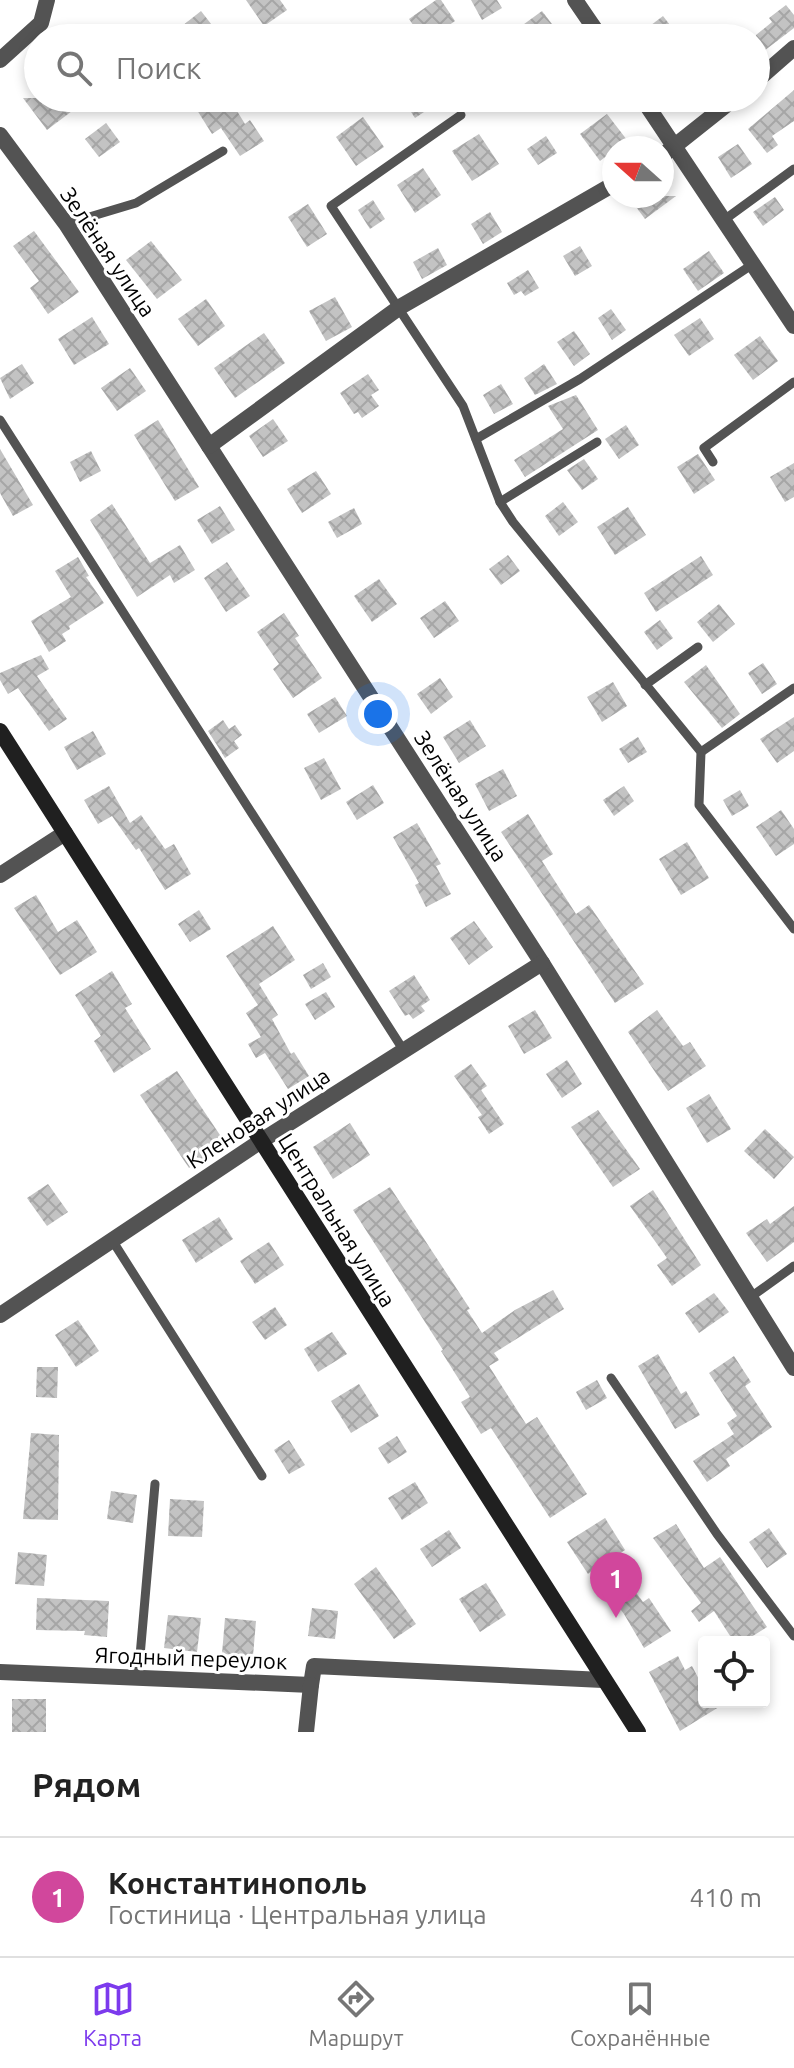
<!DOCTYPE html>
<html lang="ru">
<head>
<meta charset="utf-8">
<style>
  :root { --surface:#fff; --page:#f2f2f2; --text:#222; --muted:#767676; --line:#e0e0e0; --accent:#7c3aed }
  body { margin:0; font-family:Ubuntu,sans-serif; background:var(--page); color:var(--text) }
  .controls { position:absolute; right:24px; bottom:24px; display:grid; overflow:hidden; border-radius:8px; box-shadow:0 4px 12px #0003 }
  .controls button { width:72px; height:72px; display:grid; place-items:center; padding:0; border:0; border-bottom:2px solid var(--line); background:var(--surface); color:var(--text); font:40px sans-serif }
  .compass { position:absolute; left:602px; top:136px; width:72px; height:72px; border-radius:50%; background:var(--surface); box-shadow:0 4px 12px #0003; rotate:291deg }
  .you { position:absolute; left:378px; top:714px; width:28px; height:28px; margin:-20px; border:6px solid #fff; border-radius:50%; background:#1a73e8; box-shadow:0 0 0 12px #1a73e833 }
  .badge { display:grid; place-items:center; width:52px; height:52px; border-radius:50%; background:var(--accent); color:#fff; font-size:26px; font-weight:700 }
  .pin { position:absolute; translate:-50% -66px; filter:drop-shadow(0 2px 4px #0008) }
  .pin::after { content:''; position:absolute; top:42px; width:28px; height:24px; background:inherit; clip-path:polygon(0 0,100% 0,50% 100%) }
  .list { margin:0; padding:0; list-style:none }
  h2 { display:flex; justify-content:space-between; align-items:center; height:104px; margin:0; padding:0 32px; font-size:34px }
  h2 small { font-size:26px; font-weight:400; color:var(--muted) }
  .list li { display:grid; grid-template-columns:52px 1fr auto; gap:24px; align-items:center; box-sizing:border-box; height:120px; padding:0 32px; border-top:2px solid var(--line) }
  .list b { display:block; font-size:30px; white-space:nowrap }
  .list p { margin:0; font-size:26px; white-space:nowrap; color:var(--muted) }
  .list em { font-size:26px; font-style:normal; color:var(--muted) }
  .icon { flex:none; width:44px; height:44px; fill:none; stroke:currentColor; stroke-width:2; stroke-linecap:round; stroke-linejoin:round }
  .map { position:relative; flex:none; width:794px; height:1732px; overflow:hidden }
  .search { position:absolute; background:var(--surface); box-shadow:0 4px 12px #0003; left:24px; right:24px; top:24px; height:88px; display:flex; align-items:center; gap:20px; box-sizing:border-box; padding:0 28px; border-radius:44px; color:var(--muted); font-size:30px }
  .sheet { height:224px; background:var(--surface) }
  nav { display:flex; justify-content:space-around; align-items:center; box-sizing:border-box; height:112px; border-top:2px solid var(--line); background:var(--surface); font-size:22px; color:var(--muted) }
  nav a { display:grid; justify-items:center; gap:4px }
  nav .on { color:var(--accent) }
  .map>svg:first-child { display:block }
  .building { fill:url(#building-cross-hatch) }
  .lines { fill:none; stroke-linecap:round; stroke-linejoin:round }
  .lane { stroke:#535353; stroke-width:9 }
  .street { stroke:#535353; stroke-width:16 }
  .secondary { stroke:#202020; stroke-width:16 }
  .labels { text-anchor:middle; stroke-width:6; stroke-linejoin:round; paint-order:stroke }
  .street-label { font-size:22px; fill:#000; stroke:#fff }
</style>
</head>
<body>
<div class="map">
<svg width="794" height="1732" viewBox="0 0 794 1732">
  <defs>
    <pattern id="building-cross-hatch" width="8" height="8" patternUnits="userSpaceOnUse" patternTransform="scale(2)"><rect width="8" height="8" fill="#c3c3c3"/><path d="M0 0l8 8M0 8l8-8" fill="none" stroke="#a6a6a6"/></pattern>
  </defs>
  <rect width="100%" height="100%" fill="#fff"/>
  <g class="building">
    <polygon points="246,0 280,0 287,10 264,26"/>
    <polygon points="436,0 441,0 455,21 431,38 422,38 409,19"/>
    <polygon points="471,0 497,0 502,8 482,20"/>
    <polygon points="786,5 794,15 794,28 756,57 756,35 772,22 769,18"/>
    <polygon points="201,11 222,38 167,38"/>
    <polygon points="542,11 555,28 541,38 528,38 520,27"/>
    <polygon points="663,16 680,38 634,38"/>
    <polygon points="794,90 794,121 772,136 778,145 767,153 748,129"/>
    <polygon points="23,98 62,98 72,111 47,130"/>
    <polygon points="218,98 229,98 245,124 250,120 264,141 240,156 221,128 212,134 197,110"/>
    <polygon points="402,98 445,98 415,118"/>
    <polygon points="607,114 627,140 600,161 580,134"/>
    <polygon points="363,117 384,147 356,166 336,137"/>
    <polygon points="106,123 120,142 99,157 85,139"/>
    <polygon points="479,134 499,164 472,181 452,151"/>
    <polygon points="546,136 557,153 538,165 527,149"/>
    <polygon points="738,144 752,164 731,178 718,157"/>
    <polygon points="423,168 441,195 415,213 397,185"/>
    <polygon points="628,196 676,196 645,219"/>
    <polygon points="775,197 784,210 763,226 753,212"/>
    <polygon points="373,200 385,219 370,229 358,210"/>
    <polygon points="308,204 327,234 307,247 288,217"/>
    <polygon points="490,212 502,232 483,244 471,224"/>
    <polygon points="34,231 79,292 48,314 30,288 39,281 13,246"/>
    <polygon points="151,241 182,280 157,299 126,260"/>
    <polygon points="580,246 592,266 575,276 563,256"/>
    <polygon points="438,248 447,265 422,279 413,262"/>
    <polygon points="709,251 724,273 698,291 683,269"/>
    <polygon points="528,270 539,288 525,296 521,291 514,295 507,283"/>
    <polygon points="335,297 352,327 326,341 309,311"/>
    <polygon points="206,299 225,326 198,346 178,319"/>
    <polygon points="611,309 626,330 612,340 598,318"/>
    <polygon points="92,317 109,344 74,365 58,339"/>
    <polygon points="700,318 714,339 689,356 674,335"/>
    <polygon points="574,331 590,354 574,366 557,342"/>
    <polygon points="264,333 285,363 235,398 214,368"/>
    <polygon points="760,336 778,361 753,380 734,355"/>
    <polygon points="22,364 34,383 10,399 0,378"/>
    <polygon points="544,364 557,384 535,395 524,378"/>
    <polygon points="130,368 146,391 117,411 101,388"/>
    <polygon points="368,374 379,390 371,395 379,406 362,418 358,412 354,414 340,393"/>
    <polygon points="501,384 513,404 494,414 483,395"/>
    <polygon points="576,395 598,430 525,477 514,460 563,429 548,406"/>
    <polygon points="273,419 288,441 263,457 249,436"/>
    <polygon points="158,420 199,487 175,501 134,435"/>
    <polygon points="626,425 639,445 619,459 605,439"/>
    <polygon points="0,449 33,505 13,516 0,493"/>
    <polygon points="91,451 101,471 80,482 70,462"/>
    <polygon points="698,454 715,480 694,494 677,467"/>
    <polygon points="584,459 598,479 582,490 567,470"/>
    <polygon points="794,463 794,497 785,502 770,477"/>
    <polygon points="316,471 331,494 302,513 287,489"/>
    <polygon points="563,502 578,522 559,536 545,516"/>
    <polygon points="112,504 150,563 180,545 195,570 174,583 170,575 137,597 90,520"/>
    <polygon points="220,506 235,530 212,544 197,520"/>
    <polygon points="628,507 646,535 615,555 597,527"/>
    <polygon points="354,508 362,524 337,538 328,522"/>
    <polygon points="508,555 520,571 501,585 489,569"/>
    <polygon points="701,556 713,575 656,612 644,593"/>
    <polygon points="78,557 89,576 86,577 104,603 69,626 70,629 62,634 66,641 49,652 31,621 71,597 55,571"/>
    <polygon points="227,562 250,596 226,612 204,578"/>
    <polygon points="379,579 397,604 372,622 354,596"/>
    <polygon points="445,601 459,621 434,638 420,618"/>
    <polygon points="719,604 735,624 713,642 697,622"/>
    <polygon points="284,613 299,636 295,638 322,678 293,698 273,669 279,664 257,632"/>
    <polygon points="660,620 673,638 657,650 644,632"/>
    <polygon points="41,655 49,669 37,676 67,719 49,731 18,688 8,694 0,680 0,673"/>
    <polygon points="763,663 777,684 762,694 748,673"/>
    <polygon points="706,665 740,714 722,728 684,682"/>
    <polygon points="440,678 453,697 431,714 417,694"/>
    <polygon points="613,682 627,706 602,722 587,697"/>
    <polygon points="335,697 347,716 319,733 307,714"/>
    <polygon points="794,717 794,751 777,763 760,739"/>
    <polygon points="223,720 229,729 235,725 242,735 234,741 239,748 225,758 208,731"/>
    <polygon points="470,720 486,746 459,763 443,737"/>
    <polygon points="93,731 106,754 77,770 64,747"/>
    <polygon points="638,737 647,752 628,763 619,749"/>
    <polygon points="324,758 341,789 321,800 304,768"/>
    <polygon points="503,769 517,796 489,811 475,784"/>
    <polygon points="373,785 384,803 357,820 346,802"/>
    <polygon points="109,786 130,823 141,815 165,849 174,844 191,874 165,890 139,848 136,850 112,816 98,824 84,800"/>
    <polygon points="624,786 634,801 614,816 603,800"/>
    <polygon points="740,790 749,806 732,816 723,800"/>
    <polygon points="781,810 794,829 794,844 776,856 756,827"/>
    <polygon points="528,814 553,854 542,861 576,914 589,905 644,984 615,1003 501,832"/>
    <polygon points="417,823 441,864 436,866 451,894 426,907 415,885 419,883 393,837"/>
    <polygon points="687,842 709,878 681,895 659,859"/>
    <polygon points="36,895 58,932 77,920 97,952 60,975 14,908"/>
    <polygon points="199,910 211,929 190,942 178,924"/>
    <polygon points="474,921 493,947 469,965 450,938"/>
    <polygon points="273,926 295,960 259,984 278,1015 272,1019 291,1054 294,1052 309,1076 288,1089 265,1053 256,1058 248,1044 261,1037 246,1013 258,1005 226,956"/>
    <polygon points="323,963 331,977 311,989 303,975"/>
    <polygon points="112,971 132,1004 125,1008 151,1049 114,1073 94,1041 101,1036 75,995"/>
    <polygon points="414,975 430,1000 421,1006 425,1011 413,1019 409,1014 405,1016 389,991"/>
    <polygon points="326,992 335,1007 315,1020 305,1004"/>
    <polygon points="535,1010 552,1038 524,1054 508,1026"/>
    <polygon points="657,1010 683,1046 690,1042 706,1066 668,1091 628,1032"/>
    <polygon points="567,1060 582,1084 562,1098 546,1074"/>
    <polygon points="471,1064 487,1086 481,1090 504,1124 489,1134 478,1117 482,1115 454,1076"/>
    <polygon points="177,1071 226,1144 189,1168 140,1095"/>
    <polygon points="709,1094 731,1129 707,1143 686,1108"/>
    <polygon points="598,1110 640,1169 613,1187 571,1127"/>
    <polygon points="350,1123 370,1155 333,1179 313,1147"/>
    <polygon points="765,1129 794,1157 774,1179 744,1151"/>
    <polygon points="48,1184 68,1212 47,1226 27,1198"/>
    <polygon points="390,1187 470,1309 467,1310 482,1333 515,1310 553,1290 564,1309 494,1353 499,1360 489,1366 526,1424 537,1417 587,1494 550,1518 491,1428 481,1434 461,1402 470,1397 441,1351 443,1350 353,1210"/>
    <polygon points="653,1190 701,1265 672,1286 657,1265 667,1258 630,1206"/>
    <polygon points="794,1206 794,1242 767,1262 746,1233 767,1219 770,1224"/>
    <polygon points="219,1217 233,1239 196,1263 182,1240"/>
    <polygon points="269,1242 284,1265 255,1284 240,1261"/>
    <polygon points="714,1293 729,1312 699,1333 685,1313"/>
    <polygon points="275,1307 287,1325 265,1340 252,1322"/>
    <polygon points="78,1320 99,1351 76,1367 55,1335"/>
    <polygon points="332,1332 347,1354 318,1372 304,1349"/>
    <polygon points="658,1354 681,1394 686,1391 700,1415 675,1429 638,1366"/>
    <polygon points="734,1356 751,1382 745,1386 772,1427 726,1459 730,1466 707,1482 693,1461 734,1434 727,1423 737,1416 709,1373"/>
    <polygon points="37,1367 58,1367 57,1398 36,1397"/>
    <polygon points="597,1380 607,1398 586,1410 576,1392"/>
    <polygon points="359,1384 379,1416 351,1433 331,1401"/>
    <polygon points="31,1433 59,1435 58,1520 23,1519"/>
    <polygon points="397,1436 407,1452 388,1464 378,1448"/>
    <polygon points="289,1440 305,1465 289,1474 274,1450"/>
    <polygon points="415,1482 428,1503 402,1520 388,1498"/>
    <polygon points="111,1491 137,1495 133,1523 107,1519"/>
    <polygon points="170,1499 204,1501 202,1537 168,1536"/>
    <polygon points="605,1518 625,1550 611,1559 643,1602 649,1598 671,1631 644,1648 624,1614 592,1571 588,1574 567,1542"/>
    <polygon points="676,1524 704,1568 720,1557 767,1627 743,1642 734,1642 714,1611 699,1622 691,1611 701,1603 653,1538"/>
    <polygon points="769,1528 787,1554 767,1568 749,1542"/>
    <polygon points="449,1530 461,1548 432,1567 420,1549"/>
    <polygon points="18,1552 47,1555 44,1586 15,1584"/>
    <polygon points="376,1567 416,1624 394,1639 354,1584"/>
    <polygon points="486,1583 506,1615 480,1632 459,1599"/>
    <polygon points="37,1598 109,1601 107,1637 84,1635 85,1631 36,1630"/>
    <polygon points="312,1608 338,1611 335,1639 308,1636"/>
    <polygon points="168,1615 201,1618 197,1652 164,1648"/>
    <polygon points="225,1618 256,1621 253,1656 222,1654"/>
    <polygon points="678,1656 685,1670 692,1666 704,1689 704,1702 727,1702 680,1731 649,1672"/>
    <rect x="12" y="1699" width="34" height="33"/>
  </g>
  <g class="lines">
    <g class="lane">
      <polyline points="461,115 331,206 463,406 500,502 513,522 701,752 699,805 794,929"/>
      <polyline points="724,220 794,169"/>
      <polyline points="66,224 136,203 223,151"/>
      <polyline points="0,420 404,1051"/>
      <polyline points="476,439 580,379 753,264"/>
      <polyline points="713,462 704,448 794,382"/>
      <polyline points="500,502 597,442"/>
      <polyline points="645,685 698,647"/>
      <polyline points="701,752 794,688"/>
      <polyline points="112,1240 262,1476"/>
      <polyline points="748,1299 794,1266"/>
      <polyline points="611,1378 717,1534 794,1636"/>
      <polyline points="138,1679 155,1484"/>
    </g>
    <g class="street">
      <polyline points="575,0 601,38"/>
      <polyline points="0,60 41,23 47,0"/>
      <polyline points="756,81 794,48"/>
      <polyline points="642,98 794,326"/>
      <polyline points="0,135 66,224 542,963 794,1368"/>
      <polyline points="662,156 735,98"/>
      <polyline points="209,446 400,307 614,184"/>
      <polyline points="0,875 65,833"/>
      <polyline points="0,1315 261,1141 542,963"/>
      <polyline points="0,1672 311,1685 314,1666 603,1680"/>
      <polyline points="306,1732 311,1685"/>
    </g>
    <polyline class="secondary" points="0,731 638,1732"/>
  </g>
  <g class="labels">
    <g class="street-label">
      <text transform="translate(108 252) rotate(56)" y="8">Зелёная улица</text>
      <text transform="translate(461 796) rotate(57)" y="8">Зелёная улица</text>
      <text transform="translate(258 1118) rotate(-33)" y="8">Кленовая улица</text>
      <text transform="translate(337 1220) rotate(58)" y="8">Центральная улица</text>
      <text transform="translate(191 1658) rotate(2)" y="8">Ягодный переулок</text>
    </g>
  </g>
</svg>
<div class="controls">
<button><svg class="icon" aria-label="locate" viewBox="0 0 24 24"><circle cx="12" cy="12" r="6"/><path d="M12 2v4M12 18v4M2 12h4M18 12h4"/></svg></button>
</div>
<svg class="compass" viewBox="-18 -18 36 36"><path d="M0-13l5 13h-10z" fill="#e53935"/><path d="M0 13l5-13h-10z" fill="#767676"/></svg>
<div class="you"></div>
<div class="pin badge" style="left:616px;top:1618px;background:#d1479c">1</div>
<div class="search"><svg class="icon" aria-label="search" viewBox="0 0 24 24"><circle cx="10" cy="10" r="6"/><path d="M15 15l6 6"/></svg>Поиск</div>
</div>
<section class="sheet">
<h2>Рядом<small></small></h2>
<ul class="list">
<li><span class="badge" style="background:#d1479c">1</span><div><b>Константинополь</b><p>Гостиница · Центральная улица</p></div><em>410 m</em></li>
</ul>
</section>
<nav>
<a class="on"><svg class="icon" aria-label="map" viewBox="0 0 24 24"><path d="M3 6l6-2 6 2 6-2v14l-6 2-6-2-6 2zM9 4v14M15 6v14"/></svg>Карта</a>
<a><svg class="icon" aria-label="directions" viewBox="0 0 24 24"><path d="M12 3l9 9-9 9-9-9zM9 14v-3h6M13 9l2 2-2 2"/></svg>Маршрут</a>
<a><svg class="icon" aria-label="saved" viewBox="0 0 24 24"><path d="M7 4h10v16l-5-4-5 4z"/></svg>Сохранённые</a>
</nav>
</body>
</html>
